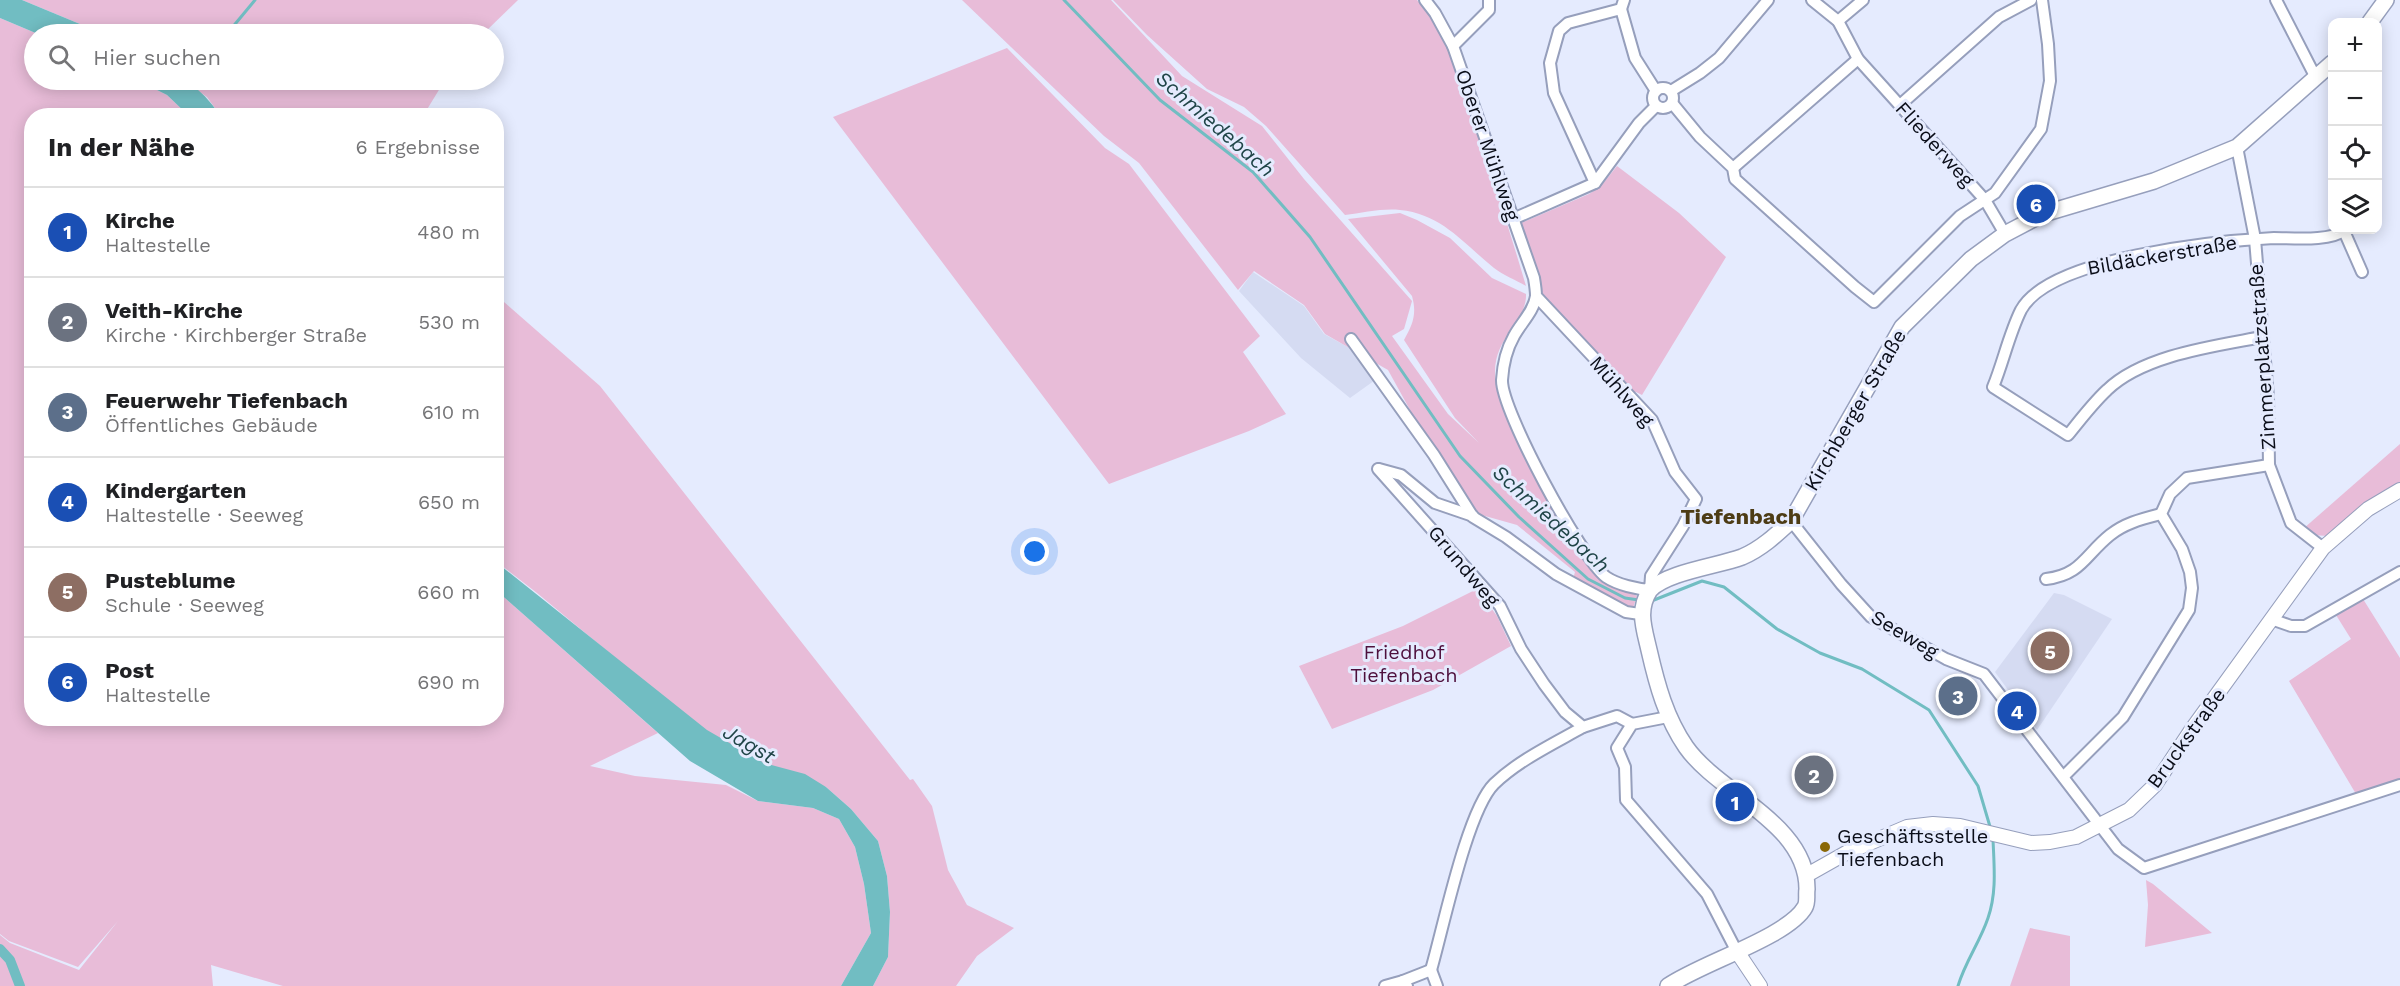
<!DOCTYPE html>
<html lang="de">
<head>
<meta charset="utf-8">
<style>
  :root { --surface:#fff; --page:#f6f6f6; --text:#202124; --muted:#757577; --line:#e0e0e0; --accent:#8a6807 }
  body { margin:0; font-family:"Work Sans",sans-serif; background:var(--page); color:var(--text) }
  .controls { position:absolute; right:18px; top:18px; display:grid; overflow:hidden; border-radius:12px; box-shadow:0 3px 15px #0003 }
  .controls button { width:54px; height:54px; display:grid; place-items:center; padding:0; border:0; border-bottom:2px solid var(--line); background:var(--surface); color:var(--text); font:30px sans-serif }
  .you { position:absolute; left:1035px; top:552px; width:21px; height:21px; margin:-15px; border:4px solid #fff; border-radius:50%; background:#1a73e8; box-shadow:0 0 0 9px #1a73e833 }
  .badge { display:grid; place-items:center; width:39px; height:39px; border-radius:50%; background:var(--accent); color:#fff; font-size:20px; font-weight:700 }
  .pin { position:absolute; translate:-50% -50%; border:3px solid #fff; box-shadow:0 2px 6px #0006 }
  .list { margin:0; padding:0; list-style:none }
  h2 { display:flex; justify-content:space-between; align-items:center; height:78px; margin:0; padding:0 24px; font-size:26px }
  h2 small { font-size:20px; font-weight:400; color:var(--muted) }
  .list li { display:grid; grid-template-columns:39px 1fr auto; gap:18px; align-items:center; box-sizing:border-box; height:90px; padding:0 24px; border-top:2px solid var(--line) }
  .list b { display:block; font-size:22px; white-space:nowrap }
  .list p { margin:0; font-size:20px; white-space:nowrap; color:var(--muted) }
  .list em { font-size:20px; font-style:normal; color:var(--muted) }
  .icon { flex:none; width:33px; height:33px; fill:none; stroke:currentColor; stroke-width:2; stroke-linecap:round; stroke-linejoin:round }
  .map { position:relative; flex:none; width:2400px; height:986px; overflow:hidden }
  .search { position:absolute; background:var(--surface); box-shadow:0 3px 15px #0003; left:24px; top:24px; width:480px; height:66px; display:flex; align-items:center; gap:15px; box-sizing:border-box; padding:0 21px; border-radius:33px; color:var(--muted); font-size:22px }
  .panel { position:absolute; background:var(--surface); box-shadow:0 3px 15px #0003; left:24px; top:108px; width:480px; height:618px; border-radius:24px }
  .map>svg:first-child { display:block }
  .built { fill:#d5dbf2 }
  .green { fill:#e8bcd8 }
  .water { fill:#71bdc2 }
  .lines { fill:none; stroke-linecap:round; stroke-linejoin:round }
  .stream { stroke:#71bdc2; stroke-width:3 }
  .canal { stroke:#71bdc2; stroke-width:10 }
  .minor-casing { stroke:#969fbc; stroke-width:14 }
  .tertiary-casing { stroke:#969fbc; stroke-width:16 }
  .secondary-casing { stroke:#969fbc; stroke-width:18 }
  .minor { stroke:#fff; stroke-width:10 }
  .tertiary { stroke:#fff; stroke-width:14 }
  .secondary { stroke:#fff; stroke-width:15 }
  .poi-dot { fill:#8a6807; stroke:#e5ebfe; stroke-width:2 }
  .labels { text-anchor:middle; stroke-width:6; stroke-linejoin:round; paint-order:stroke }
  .street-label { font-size:20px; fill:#0a0d18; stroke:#e5ebfe }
  .park-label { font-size:20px; fill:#4e103d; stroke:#e5ebfe }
  .poi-label { font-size:20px; fill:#0a0d18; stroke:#e5ebfe; text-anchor:start }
  .water-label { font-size:21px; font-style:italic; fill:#204548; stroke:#e5ebfe }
  .quarter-label { font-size:22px; font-weight:bold; fill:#4d3c15; stroke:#e5ebfe }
</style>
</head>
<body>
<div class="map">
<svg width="2400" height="986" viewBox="0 0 2400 986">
  <rect width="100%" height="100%" fill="#e5ebfe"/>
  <g class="built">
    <polygon points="1253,272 1304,306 1324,334 1355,351 1378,378 1350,398 1301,358 1239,291"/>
    <polygon points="2054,593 2064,595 2112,619 2037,730 1995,672"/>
  </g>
  <g class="green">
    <polygon points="22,0 518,0 483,34 104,34"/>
    <path d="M962,0H1111L1182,76L1262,126L1304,179L1412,301L1404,329L1392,336L1448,414L1479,443L1455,418L1404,340C1413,324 1417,314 1412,296L1348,219L1400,213L1417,220L1450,238L1492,278L1526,294C1527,322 1495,336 1495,372C1494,401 1566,540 1587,564C1600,580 1619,587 1637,596L1633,608L1603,598L1573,579L1575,572L1517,525L1478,514L1431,448L1388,370L1325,334L1304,305L1254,271L1238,290L1139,163L1104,136Z"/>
    <path d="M1113,0H1417C1447,34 1460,82 1474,124C1493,178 1510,232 1526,286C1516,280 1503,275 1494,268C1464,244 1442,214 1400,210C1383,208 1362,213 1345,215L1266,126L1244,107L1207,89L1147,35Z"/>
    <polygon points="0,18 38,34 34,34 34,80 137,80 167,95 188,115 32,116 32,718 496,718 497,591 658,733 590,766 635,776 726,785 758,801 813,808 839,819 855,847 864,884 871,933 841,986 283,986 211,965 213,986 0,986 0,935 10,943 79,970 118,921 78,967 9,941 0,934"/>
    <polygon points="1007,48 1105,148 1129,164 1260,336 1243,352 1286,414 1249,431 1109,484 833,117"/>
    <polygon points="183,80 445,80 423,116 220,115 207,97"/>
    <polygon points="1617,166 1679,213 1726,257 1642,395 1636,392 1630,394 1548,305 1539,287 1521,223 1589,194 1601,186"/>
    <polygon points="496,295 600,386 910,780 913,779 932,806 948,870 967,905 1014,928 977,956 956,986 873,986 888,957 890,912 887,876 878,841 851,809 826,787 741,762 537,593 497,562"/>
    <polygon points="2400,444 2400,486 2328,536 2312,535 2303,529"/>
    <polygon points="1477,589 1497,616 1511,646 1433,690 1332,729 1299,666 1403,626"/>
    <polygon points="2363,599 2400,658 2400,780 2356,794 2289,681 2351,639 2336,615"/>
    <polygon points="2146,880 2153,884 2212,933 2145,947 2148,905"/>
    <polygon points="2030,928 2070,936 2070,986 2010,986"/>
  </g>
  <g class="water">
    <polygon points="0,0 22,0 104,34 38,34 0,18"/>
    <path d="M137,80C181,79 192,76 220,115H188L167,95Z"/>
    <polygon points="496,562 707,730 764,763 805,774 826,787 851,809 878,841 887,876 890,912 888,957 873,986 841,986 871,933 864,884 855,847 839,819 813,808 758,801 690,761 497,591"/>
  </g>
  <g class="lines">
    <g class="stream">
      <polyline points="1064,0 1160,100 1253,172 1310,237 1460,456 1519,517 1588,579 1625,598 1639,600"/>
      <polyline points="180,34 231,29 255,0"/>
      <polyline points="1649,602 1702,581 1724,587 1777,629 1820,653 1862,669 1929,710 1978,786 1991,830"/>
      <path d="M1958,986C1965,962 1980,942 1988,918C1997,892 1994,866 1993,839"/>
    </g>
    <polyline class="canal" points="0,949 10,960 20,986"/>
    <defs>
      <g id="minor">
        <path d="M1425,0L1435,13L1453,46L1534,278C1535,284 1536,290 1536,296C1534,311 1521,323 1514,336C1506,350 1503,364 1502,380C1501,410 1581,558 1606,577C1618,585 1637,589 1650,590L1651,576L1683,526L1696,499L1675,472L1652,420L1536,296"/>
        <polyline points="1812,0 1838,21 1858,59 1985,200 2005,234"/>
        <polyline points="2276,0 2316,78"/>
        <polyline points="1621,9 1635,58 1656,91"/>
        <polyline points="1838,21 1863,0"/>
        <polyline points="1453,46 1489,10 1489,0"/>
        <circle cx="1663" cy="98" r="10"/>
        <polyline points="1671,91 1700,73 1719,58 1768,0"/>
        <polyline points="1672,103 1700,137 1733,168 1735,179 1855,287 1874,302 1960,216 1995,193 2041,129 2050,81 2048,44 2042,0"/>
        <polyline points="1900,105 1999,17 2031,0"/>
        <polyline points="2237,147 2255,239 2268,397 2269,465 2291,523 2323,548"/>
        <polyline points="1733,168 1858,59"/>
        <polyline points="1595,183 1554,93 1550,63 1559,31 1568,23 1621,9 1624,0"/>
        <polyline points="1513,219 1595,183 1639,123 1656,106"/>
        <polyline points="2344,231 2362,272"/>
        <path d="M2262,337C2215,346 2143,355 2107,390C2093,403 2080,420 2068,435L1993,387C2003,363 2009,334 2021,310C2050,257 2217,241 2274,238C2293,238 2329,242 2345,230"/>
        <polyline points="1351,339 1434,455 1473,517 1506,537 1556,574 1626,612 1640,614"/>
        <polyline points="1378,469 1500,606 1521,649 1544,684 1565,712 1583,727 1617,716 1632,724"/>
        <polyline points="1379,469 1401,475 1435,503 1473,516"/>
        <polyline points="1791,521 1841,584 1871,617 1946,659 1984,674 2118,849 2144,868 2400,785"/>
        <path d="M2046,579C2081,575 2085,555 2110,535C2125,523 2142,519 2161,514"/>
        <polyline points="2271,619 2291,626 2305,626 2400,572"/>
        <polyline points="1668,717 1632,724 1617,748 1625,767 1626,800 1707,894 1736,950"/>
        <polyline points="2064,776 2123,717 2189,610 2192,588 2190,572 2182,549 2161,514 2170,494 2187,478 2269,465"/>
        <path d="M1431,970C1443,929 1467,811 1494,784C1519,760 1553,744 1583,727"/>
        <polyline points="1385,986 1403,981"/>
        <polyline points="1407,986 1403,981 1431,970 1437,986"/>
      </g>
      <g id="tertiary">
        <polyline points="1807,875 1846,853 1907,827 1933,824 1960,826 2031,843 2050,842 2076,837 2129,810 2155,785 2192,729 2323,548 2368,509 2400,490"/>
        <polyline points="1736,950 1760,986"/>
      </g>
      <g id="secondary">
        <polyline points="2370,22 2386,0"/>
        <path d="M1668,986C1701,963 1788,937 1805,907C1808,902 1806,895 1807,889C1807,823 1719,794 1686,747C1666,718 1657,685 1649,650C1644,628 1637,610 1650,590C1667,572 1718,566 1742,557C1761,549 1776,535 1791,521L1902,327L1971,259L2005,234L2043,214L2154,181L2237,147L2332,63"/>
      </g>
    </defs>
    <use href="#minor" class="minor-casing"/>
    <use href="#tertiary" class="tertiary-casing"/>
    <use href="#secondary" class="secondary-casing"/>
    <use href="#minor" class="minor"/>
    <use href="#tertiary" class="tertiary"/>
    <use href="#secondary" class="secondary"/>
  </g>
  <circle class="poi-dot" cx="1825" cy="847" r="6"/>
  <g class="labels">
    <g class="street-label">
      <text transform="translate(1935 144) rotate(48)" y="7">Fliederweg</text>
      <text transform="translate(1488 145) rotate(71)" y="7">Oberer Mühlweg</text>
      <text transform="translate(2162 255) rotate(-10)" y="7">Bildäckerstraße</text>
      <text transform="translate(2262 357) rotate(-94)" y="7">Zimmerplatzstraße</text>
      <text transform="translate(1622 391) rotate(49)" y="7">Mühlweg</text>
      <text transform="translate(1855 410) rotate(-60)" y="7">Kirchberger Straße</text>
      <text transform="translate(1464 566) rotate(50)" y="7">Grundweg</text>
      <text transform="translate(1905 634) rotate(31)" y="7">Seeweg</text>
      <text transform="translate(2186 738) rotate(-54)" y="7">Bruckstraße</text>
    </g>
    <g class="park-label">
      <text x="1404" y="659">Friedhof<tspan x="1404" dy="23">Tiefenbach</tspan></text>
    </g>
    <g class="poi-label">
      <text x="1837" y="843">Geschäftsstelle<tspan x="1837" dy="23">Tiefenbach</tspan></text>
    </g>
    <g class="water-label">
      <text transform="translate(1215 124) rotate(41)" y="7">Schmiedebach</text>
      <text transform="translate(1551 519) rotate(42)" y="7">Schmiedebach</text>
      <text transform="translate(749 744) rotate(30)" y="7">Jagst</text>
    </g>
    <g class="quarter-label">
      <text x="1741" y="524">Tiefenbach</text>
    </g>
  </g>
</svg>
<div class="controls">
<button>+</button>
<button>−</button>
<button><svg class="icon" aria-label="locate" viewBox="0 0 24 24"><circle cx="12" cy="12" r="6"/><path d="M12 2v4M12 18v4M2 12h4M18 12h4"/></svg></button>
<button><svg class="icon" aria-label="layers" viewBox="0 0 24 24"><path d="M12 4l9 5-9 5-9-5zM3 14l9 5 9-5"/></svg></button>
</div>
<div class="you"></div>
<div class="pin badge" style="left:1735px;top:802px;background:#1a4fb4">1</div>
<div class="pin badge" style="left:1814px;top:775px;background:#6b7280">2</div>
<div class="pin badge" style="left:1958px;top:696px;background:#5c6f8a">3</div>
<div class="pin badge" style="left:2017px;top:711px;background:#1a4fb4">4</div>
<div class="pin badge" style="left:2050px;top:651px;background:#8d6e63">5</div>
<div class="pin badge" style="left:2036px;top:204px;background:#1a4fb4">6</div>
<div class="search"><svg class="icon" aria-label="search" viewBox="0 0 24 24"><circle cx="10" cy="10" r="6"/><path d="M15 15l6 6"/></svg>Hier suchen</div>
<section class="panel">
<h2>In der Nähe<small>6 Ergebnisse</small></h2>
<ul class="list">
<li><span class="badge" style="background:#1a4fb4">1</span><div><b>Kirche</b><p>Haltestelle</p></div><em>480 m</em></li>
<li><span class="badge" style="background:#6b7280">2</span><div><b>Veith-Kirche</b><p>Kirche · Kirchberger Straße</p></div><em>530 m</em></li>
<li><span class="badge" style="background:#5c6f8a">3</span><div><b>Feuerwehr Tiefenbach</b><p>Öffentliches Gebäude</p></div><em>610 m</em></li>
<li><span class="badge" style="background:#1a4fb4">4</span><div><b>Kindergarten</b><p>Haltestelle · Seeweg</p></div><em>650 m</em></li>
<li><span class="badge" style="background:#8d6e63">5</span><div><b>Pusteblume</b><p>Schule · Seeweg</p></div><em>660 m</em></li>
<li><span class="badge" style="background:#1a4fb4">6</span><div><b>Post</b><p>Haltestelle</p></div><em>690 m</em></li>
</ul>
</section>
</div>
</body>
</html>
